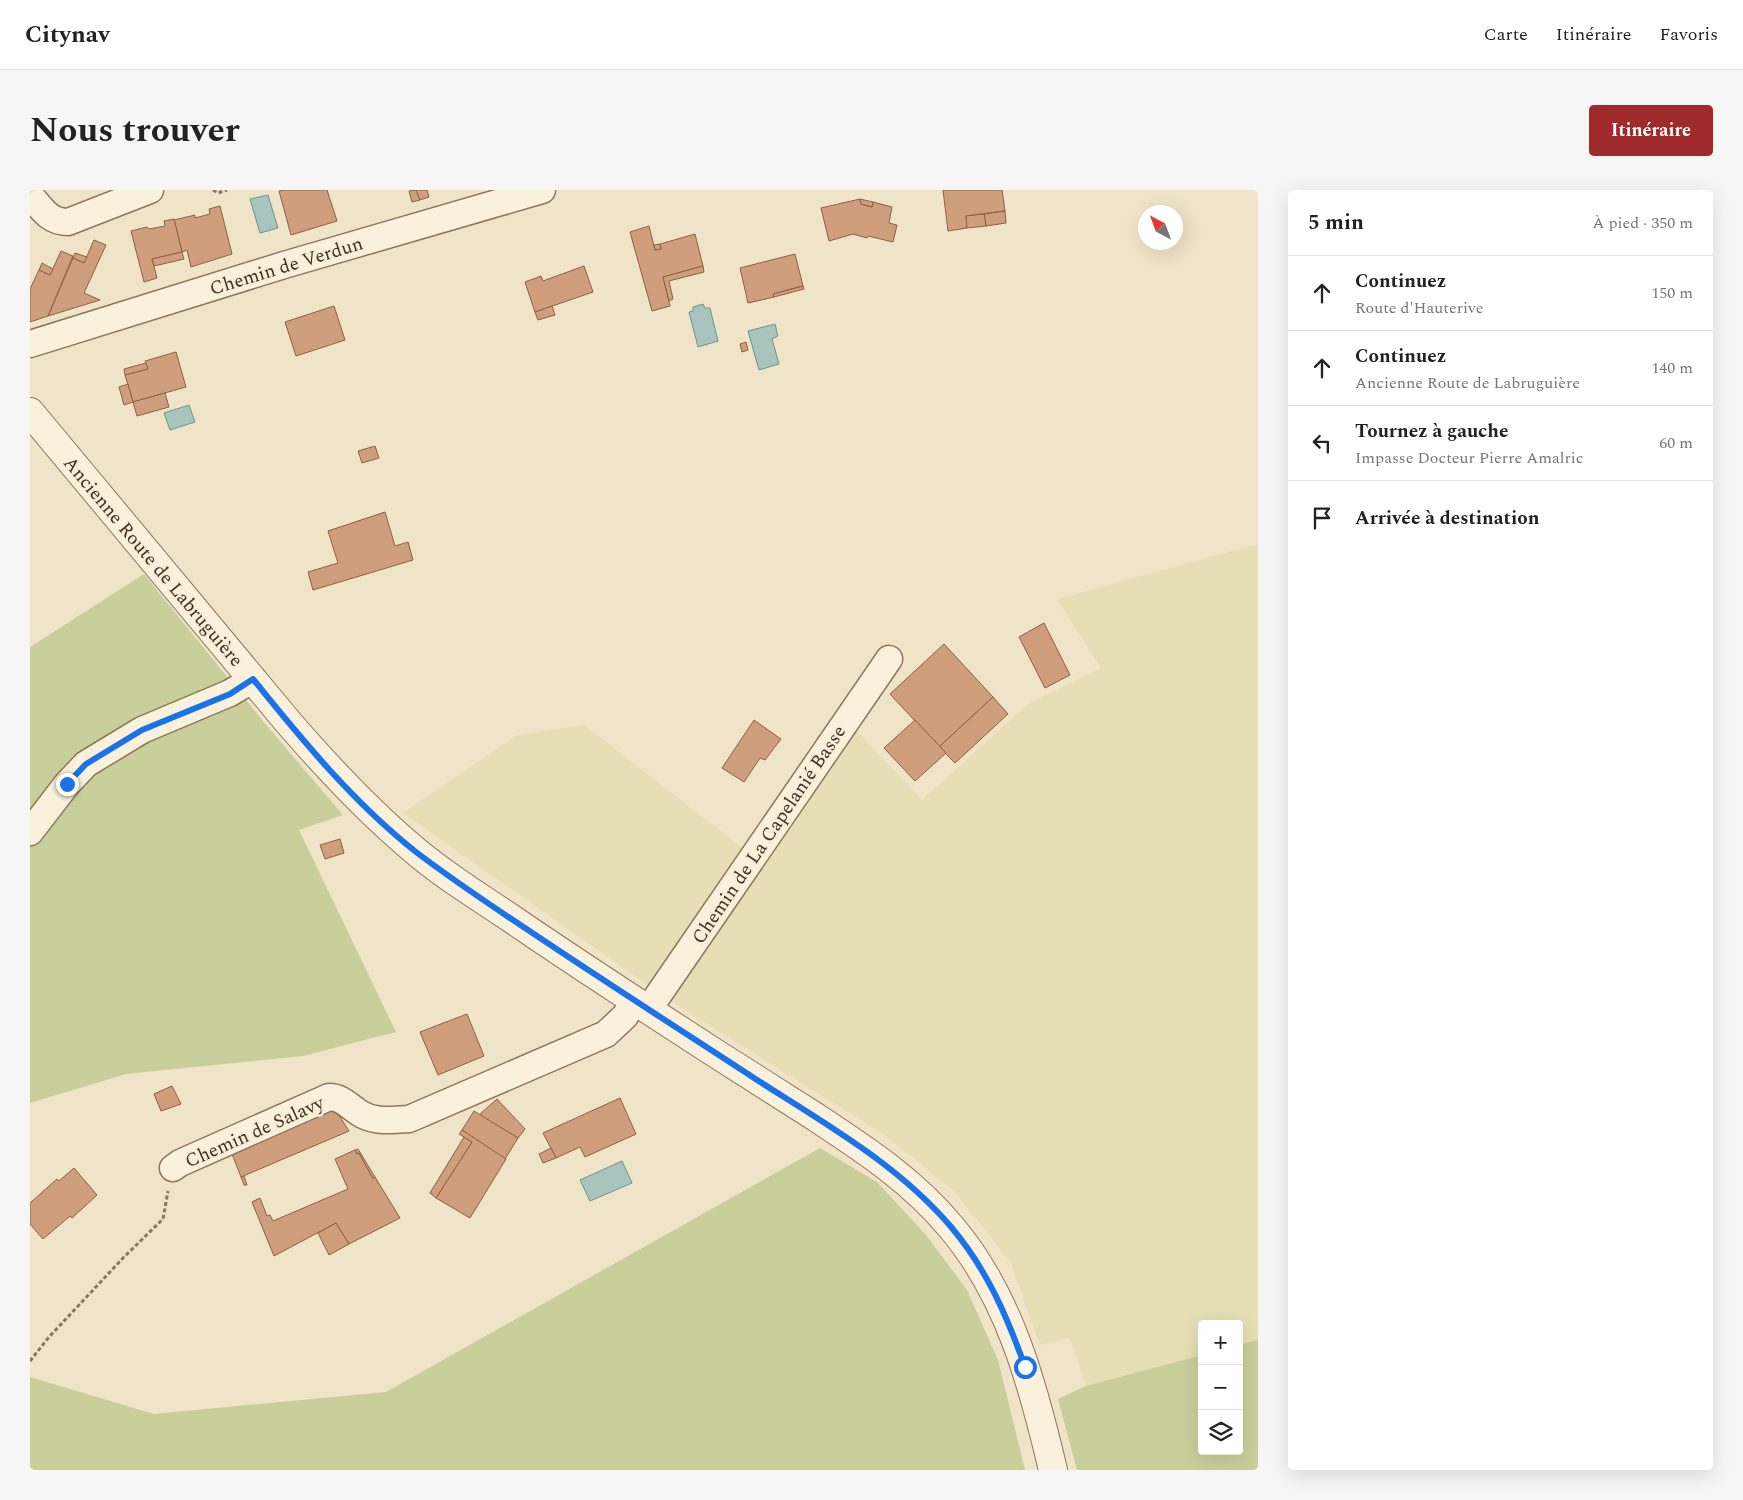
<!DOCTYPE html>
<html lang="fr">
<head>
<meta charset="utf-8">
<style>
  :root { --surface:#fff; --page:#f6f6f6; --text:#222; --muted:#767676; --line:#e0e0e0; --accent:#9e2a2b }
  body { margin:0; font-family:Spectral,serif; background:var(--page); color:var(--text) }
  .controls { position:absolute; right:15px; bottom:15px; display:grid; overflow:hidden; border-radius:5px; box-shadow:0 5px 20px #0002 }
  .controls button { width:45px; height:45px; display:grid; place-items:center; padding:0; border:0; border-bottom:1px solid var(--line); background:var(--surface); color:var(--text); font:25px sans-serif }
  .compass { position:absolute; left:1108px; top:15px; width:45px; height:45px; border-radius:50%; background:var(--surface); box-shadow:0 5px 20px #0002; rotate:319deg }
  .stop { position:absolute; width:15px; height:15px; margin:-11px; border:4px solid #1a73e8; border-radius:50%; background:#fff }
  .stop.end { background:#1a73e8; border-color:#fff; box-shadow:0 1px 5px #0008 }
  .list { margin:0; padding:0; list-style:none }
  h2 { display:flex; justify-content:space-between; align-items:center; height:65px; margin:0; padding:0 20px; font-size:21px }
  h2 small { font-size:16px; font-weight:400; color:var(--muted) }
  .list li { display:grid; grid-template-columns:32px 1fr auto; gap:15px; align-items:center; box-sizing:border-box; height:75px; padding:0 20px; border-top:1px solid var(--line) }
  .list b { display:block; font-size:19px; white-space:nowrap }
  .list p { margin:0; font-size:16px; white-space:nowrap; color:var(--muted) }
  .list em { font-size:16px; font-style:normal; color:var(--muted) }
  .icon { flex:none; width:28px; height:28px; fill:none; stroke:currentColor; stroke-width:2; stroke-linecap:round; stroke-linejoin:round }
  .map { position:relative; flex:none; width:1228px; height:1280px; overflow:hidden; border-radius:5px }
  header { display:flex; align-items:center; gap:30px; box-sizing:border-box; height:70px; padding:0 25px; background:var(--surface); border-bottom:1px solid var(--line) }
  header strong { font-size:24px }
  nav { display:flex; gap:28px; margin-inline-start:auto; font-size:18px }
  .intro { display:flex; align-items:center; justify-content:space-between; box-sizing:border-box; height:120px; padding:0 30px }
  h1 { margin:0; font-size:35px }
  .button { padding:12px 22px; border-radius:5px; background:var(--accent); color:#fff; font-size:18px; font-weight:700 }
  main { display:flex; gap:30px; padding:0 30px }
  aside { flex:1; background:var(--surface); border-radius:5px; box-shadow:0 5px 20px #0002 }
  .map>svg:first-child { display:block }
  .farmland { fill:#e6deb5 }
  .green { fill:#c9cf9b }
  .water { fill:#a9c4bc; stroke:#6f938a }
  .building { fill:#cf9f7d; stroke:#8d5f41 }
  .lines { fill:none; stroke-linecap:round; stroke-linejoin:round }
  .minor-casing { stroke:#8d765c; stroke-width:29 }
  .tertiary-casing { stroke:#8d765c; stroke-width:30 }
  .path { stroke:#8d765c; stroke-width:3; stroke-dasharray:4 2.5; stroke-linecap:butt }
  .minor { stroke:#faf1dc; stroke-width:26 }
  .tertiary { stroke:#faf1dc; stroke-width:28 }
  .route { stroke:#1a73e8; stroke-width:6 }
  .labels { text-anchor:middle; stroke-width:5; stroke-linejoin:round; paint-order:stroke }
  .street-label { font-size:19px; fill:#3d2e20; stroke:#f7eed8 }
</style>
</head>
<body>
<header>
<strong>Citynav</strong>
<nav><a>Carte</a><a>Itinéraire</a><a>Favoris</a></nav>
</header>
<div class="intro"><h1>Nous trouver</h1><a class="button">Itinéraire</a></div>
<main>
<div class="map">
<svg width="1228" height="1280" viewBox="0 0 1228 1280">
  <rect width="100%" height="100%" fill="#f0e4c8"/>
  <polygon class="farmland" points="1228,354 1228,1150 1209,1155 1209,1134 1172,1134 1172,1165 1056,1196 1040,1148 1010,1155 980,1071 924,1001 856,946 639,810 373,623 487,545 554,535 728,670 823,537 892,610 998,514 1071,478 1027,409"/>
  <g class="green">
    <polygon points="114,384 237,536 313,625 269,640 366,842 273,866 96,884 0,913 0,457"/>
    <polygon points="790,958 847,992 896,1045 937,1100 968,1170 995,1280 0,1280 0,1187 124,1224 356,1202"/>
    <polygon points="1228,1150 1228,1280 1047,1280 1028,1209 1056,1196 1172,1165 1172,1261 1209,1261 1209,1155"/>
  </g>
  <g class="water">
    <polygon points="238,5 248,38 230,43 220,9"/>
    <polygon points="673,114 675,118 680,118 688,151 668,157 659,122 663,121 663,117"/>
    <polygon points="745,134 748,146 742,149 749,174 729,180 718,141"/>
    <polygon points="159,215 165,232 140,240 134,223"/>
    <polygon points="592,971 602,993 560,1011 550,990"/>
  </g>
  <g class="building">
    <polygon points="253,0 297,0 307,31 261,45 249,1"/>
    <polygon points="386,0 390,10 382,12 379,1"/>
    <polygon points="386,0 397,0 399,7 390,10"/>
    <polygon points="913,0 972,0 975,21 936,26 937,38 918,41"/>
    <polygon points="830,9 831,14 842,17 843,12 862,17 859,33 867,35 863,52 838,46 837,48 823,44 799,51 791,18"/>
    <polygon points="830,9 843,12 842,17 831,14"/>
    <polygon points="190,16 202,64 161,77 157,60 152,62 144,30 165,25 165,28 180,24 179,19"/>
    <polygon points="975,21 976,33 956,36 954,24"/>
    <polygon points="954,24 956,36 937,38 936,26"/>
    <polygon points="144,29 152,62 122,69 127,88 114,92 101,41 117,37 119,39 135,36 134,31"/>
    <polygon points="619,36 625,60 631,59 630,54 665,44 673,76 633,87 640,116 622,121 600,42"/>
    <polygon points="64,50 76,55 54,103 70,110 18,126 43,68 54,73"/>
    <polygon points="630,54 631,59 625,60 624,55"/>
    <polygon points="31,61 43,66 18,126 0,132 0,99 9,80 20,85"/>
    <polygon points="152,62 154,69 124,76 122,69"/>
    <polygon points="45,63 57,67 54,73 43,68"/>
    <polygon points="765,64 773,96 743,104 744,107 718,113 710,78"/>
    <polygon points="12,73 23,79 20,85 9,80"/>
    <polygon points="554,76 563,102 505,122 495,92 511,86 513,91"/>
    <polygon points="673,76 674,82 639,91 643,109 639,111 633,87"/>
    <polygon points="773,96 774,99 744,107 743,104"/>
    <polygon points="304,116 315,150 266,166 255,132"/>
    <polygon points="522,116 525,125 508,130 505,122"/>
    <polygon points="716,152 718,160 712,162 710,154"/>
    <polygon points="146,162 156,197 103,212 95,185 118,179 115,171"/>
    <polygon points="116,173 118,179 95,185 94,179"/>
    <polygon points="98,194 103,212 94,215 89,197"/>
    <polygon points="135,203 139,217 107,226 103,212"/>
    <polygon points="345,256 349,268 332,273 328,261"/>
    <polygon points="355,322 365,356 378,352 383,370 283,400 278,382 308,373 298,341"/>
    <polygon points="1014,433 1040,485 1015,498 989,447"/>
    <polygon points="914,454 963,507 909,557 860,504"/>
    <polygon points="963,507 978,524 925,573 909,557"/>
    <polygon points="724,530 751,549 735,570 730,568 714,592 692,578"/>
    <polygon points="885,530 916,563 885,591 854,558"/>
    <polygon points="310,649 314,663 295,669 290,655"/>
    <polygon points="437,824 454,866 408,885 390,842"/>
    <polygon points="142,896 151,914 131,921 124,904"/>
    <polygon points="590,908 606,944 555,967 550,957 526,968 513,943"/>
    <polygon points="467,909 495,939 488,948 449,925"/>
    <polygon points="305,919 319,941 211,987 202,964"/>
    <polygon points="444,921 488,948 475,969 432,940"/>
    <polygon points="432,940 476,969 440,1028 406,1008 442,952 429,944"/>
    <polygon points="434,947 442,952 406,1008 400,1003"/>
    <polygon points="521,958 526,968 513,973 509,964"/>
    <polygon points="328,959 345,987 343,989 329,963 327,964 325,960"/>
    <polygon points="325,960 327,964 329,963 343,989 345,987 370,1028 319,1054 306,1033 244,1066 222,1012 230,1008 237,1026 240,1025 243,1031 318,999 305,969"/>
    <polygon points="44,978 67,1005 42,1028 40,1026 13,1049 0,1034 0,1013 27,989 29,991"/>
    <polygon points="214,986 217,995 214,995 211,987"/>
    <polygon points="306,1033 319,1054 299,1065 288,1043"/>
  </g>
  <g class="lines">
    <defs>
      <g id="minor">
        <path d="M0,5C12,19 19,32 38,32L120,0"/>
        <polyline points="0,154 254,75 512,0"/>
        <polyline points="0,642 37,594 56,574 112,540 200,503 223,489"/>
        <polyline points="618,820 859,469"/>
        <path d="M143,978L150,973L299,907C313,907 320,918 333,925C346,932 364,930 379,929L576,844L595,826L604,811"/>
      </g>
      <path id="tertiary" d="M0,222L258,532C297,577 337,620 382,658C413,685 448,706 482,729C549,775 617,819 685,863C718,884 751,905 784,926C834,959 882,990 921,1037C979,1105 1003,1195 1023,1280"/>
    </defs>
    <use href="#minor" class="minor-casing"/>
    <use href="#tertiary" class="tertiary-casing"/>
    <g class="path">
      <polyline points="183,0 188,3 197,0"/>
      <polyline points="0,1171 19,1147 94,1067 133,1029 138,1001"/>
    </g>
    <use href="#minor" class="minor"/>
    <use href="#tertiary" class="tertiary"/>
  </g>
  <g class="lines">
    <path class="route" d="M37,594L56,574L112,540L200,504L223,489C272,550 324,613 386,662C428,694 472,723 516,752C585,798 655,843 724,888C794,933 868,974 922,1038C957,1080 977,1126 995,1177"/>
  </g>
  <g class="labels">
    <g class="street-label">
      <text transform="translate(256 75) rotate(-17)" y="7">Chemin de Verdun</text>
      <text transform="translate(124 371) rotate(50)" y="7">Ancienne Route de Labruguière</text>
      <text transform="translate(738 644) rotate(-56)" y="7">Chemin de La Capelanié Basse</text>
      <text transform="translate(224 941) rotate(-24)" y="7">Chemin de Salavy</text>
    </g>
  </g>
</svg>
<div class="controls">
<button>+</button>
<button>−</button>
<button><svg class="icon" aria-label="layers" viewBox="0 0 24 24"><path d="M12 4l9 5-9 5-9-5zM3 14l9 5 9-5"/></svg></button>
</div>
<svg class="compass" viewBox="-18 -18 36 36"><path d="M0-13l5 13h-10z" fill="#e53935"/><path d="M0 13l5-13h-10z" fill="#767676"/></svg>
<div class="stop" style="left:995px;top:1177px"></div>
<div class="stop end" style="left:37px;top:594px"></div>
</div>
<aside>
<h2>5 min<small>À pied · 350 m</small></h2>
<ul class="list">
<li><svg class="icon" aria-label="ahead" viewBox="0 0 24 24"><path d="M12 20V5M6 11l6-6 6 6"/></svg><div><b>Continuez</b><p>Route d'Hauterive</p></div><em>150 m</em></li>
<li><svg class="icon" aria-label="ahead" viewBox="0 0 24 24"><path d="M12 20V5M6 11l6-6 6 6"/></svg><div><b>Continuez</b><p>Ancienne Route de Labruguière</p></div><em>140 m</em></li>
<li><svg class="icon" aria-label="left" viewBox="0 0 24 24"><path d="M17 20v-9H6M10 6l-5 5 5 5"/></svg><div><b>Tournez à gauche</b><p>Impasse Docteur Pierre Amalric</p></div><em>60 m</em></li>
<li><svg class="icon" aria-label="arrive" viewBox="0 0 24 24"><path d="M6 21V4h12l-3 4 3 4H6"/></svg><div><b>Arrivée à destination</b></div></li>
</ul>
</aside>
</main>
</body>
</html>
